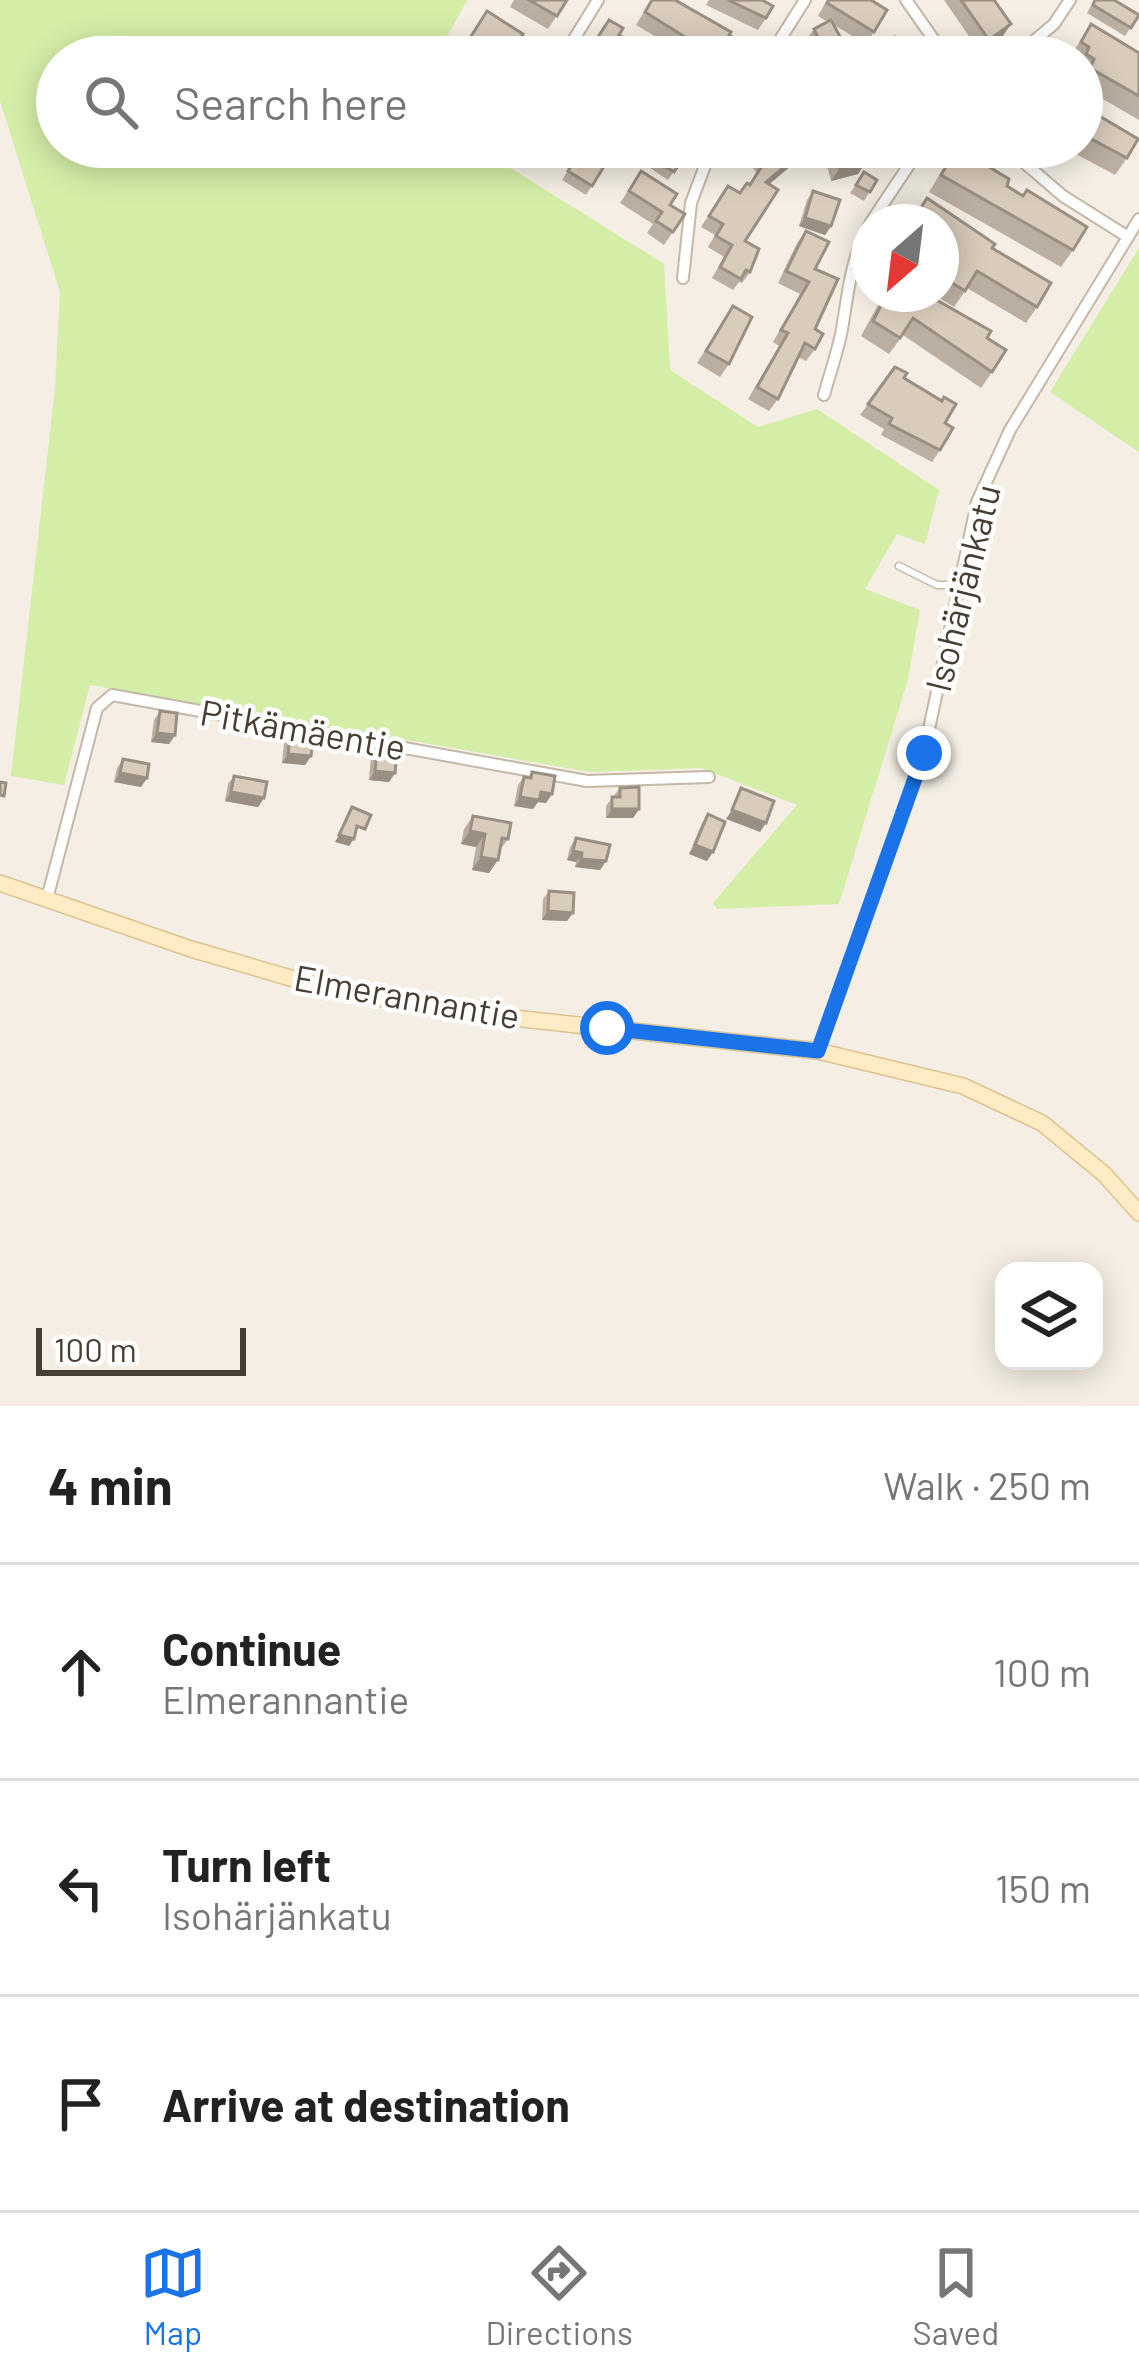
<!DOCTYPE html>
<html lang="en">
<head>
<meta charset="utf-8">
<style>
  :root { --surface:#fff; --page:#f2f2f2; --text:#222; --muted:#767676; --line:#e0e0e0; --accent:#1a73e8 }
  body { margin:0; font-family:Barlow,sans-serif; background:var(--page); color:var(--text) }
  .controls { position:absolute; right:36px; bottom:36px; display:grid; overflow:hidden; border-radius:24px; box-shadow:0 6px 30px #0003 }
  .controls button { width:108px; height:108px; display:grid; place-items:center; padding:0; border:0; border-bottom:3px solid var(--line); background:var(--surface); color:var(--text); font:60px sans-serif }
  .compass { position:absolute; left:851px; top:204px; width:108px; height:108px; border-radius:50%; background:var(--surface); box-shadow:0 6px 30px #0003; rotate:208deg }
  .scale { position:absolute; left:36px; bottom:30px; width:210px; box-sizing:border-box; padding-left:12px; border:6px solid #473e33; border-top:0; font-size:33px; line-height:42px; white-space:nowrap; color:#473e33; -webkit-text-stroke:9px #fff; paint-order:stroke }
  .stop { position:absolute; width:36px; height:36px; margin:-27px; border:9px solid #1a73e8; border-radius:50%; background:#fff }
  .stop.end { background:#1a73e8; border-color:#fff; box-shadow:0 3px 12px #0008 }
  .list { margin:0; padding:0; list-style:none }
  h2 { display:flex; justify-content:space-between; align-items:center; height:156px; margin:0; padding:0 48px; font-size:51px }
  h2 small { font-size:39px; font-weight:400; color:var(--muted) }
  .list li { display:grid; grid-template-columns:78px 1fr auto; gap:36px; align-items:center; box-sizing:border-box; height:216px; padding:0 48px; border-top:3px solid var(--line) }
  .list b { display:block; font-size:45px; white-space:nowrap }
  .list p { margin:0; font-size:39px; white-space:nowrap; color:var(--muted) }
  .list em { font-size:39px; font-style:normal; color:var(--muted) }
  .icon { flex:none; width:66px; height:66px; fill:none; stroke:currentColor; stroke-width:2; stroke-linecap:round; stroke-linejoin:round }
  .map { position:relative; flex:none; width:1139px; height:1406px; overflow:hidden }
  .search { position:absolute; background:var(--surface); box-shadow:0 6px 30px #0003; left:36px; right:36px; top:36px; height:132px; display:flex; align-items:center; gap:30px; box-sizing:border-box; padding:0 42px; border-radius:66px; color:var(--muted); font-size:45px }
  .sheet { height:804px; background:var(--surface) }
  nav { display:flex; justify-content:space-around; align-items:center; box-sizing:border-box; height:168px; border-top:3px solid var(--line); background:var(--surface); font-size:33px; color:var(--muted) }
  nav a { display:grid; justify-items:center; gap:6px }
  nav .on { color:var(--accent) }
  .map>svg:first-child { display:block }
  .green { fill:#d4eea8 }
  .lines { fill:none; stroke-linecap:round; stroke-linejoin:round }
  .lane-casing { stroke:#c4b8a9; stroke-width:9 }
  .street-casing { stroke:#c4b8a9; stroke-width:14 }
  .secondary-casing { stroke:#dcc390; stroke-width:18 }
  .lane { stroke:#fff; stroke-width:6 }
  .street { stroke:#fff; stroke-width:10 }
  .secondary { stroke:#ffecc4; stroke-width:15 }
  .wall { fill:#bbafa1 }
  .shaded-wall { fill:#998f83 }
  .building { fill:#daccbb; stroke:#998f83; stroke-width:3 }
  .route { stroke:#1a73e8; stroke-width:15 }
  .labels { text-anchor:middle; stroke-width:9; stroke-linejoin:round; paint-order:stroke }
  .street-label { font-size:36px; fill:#473e33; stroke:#fff }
</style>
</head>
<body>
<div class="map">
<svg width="1139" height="1406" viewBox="0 0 1139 1406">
  <rect width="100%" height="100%" fill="#f4eee4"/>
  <g class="green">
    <polygon points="0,0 467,0 436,57 57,57 57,147 477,147 664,264 670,370 758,427 817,409 939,490 925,544 897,534 865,589 920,610 908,679 839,904 717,909 713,903 797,805 701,768 590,772 90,685 64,785 11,776 55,388 60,292 0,101"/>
    <polygon points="1139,248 1139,452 1050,392"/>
  </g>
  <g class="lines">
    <defs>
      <polyline id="lane" points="899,566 937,585 957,585"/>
      <g id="street">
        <polyline points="906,0 946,57"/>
        <polyline points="563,57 598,0"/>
        <polyline points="769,57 805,0"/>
        <polyline points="1015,57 1054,24 1070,0"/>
        <polyline points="1006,147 1063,196 1128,237"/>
        <polyline points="523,159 526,147"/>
        <polyline points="871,222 921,147"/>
        <polyline points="683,278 691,203 712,147"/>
        <path d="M824,395C830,373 838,351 842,329C848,293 851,258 869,226"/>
        <polyline points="47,899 97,708 112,695 587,781 709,777"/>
        <polyline points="818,1051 924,753 977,502 1010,430 1139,219"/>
      </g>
      <polyline id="secondary" points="0,883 191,949 332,990 477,1014 818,1051 963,1086 1042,1123 1104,1174 1139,1213"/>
    </defs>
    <use href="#lane" class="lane-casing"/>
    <use href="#street" class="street-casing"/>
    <use href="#secondary" class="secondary-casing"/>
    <use href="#lane" class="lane"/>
    <use href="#street" class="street"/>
    <use href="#secondary" class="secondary"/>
  </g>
  <g class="wall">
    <polygon points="514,0 567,0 548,29 510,7"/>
    <polygon points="651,0 729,35 740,57 690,57 636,25"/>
    <polygon points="709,0 762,0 766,18 758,30 706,5"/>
    <polygon points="827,0 871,0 874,32 866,44 834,25 851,57 810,57 811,55 805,42 814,29 828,22 818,16"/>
    <polygon points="944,0 994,0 1011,24 1002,37 980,52"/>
    <polygon points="1094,0 1139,15 1125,36 1087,13"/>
    <polygon points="487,11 520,39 531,57 471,57 461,50"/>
    <polygon points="609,20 619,35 654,57 604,57 590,48"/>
    <polygon points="1091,24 1139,53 1139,120 1082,87 1082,57 1070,57"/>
    <polygon points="1082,100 1127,158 1115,175 1063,147 1082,147"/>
    <polygon points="556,147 577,147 570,156"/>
    <polygon points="618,147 671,147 684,156 668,180"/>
    <polygon points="822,147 863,147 858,174 831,181"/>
    <polygon points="956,147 976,147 971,156 1073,250 1061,267 929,192"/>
    <polygon points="756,150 801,153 793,164 769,184 745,241 750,272 742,283 739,282 733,290 712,278 724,257 708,247 715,235 701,227 728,186 740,193 749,184 757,173 748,162"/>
    <polygon points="579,153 603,168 586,195 562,180"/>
    <polygon points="641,171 670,205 685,214 664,245 647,233 653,224 620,203"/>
    <polygon points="864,172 877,180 864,201 850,193"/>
    <polygon points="813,191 831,226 825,235 799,226 807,200"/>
    <polygon points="927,198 992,248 1037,307 1026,323 967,288 954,307 933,294 941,294 941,222 911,222"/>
    <polygon points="806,231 815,269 815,349 806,361 798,357 778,399 769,411 748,399 779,346 773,342 800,294 778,283 797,243"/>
    <polygon points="884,294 926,294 987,338 992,372 981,388 903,335 889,354 861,336"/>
    <polygon points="733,306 729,364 720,377 697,363"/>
    <polygon points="895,367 945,423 940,450 932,462 881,435 884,429 860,415"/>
    <polygon points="160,711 175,735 169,744 151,742 154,720"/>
    <polygon points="290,735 311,756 305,765 282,763 284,743"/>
    <polygon points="377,748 395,773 389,782 369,780 371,756"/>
    <polygon points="123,759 147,778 141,787 114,782 117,768"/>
    <polygon points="532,772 552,794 546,803 538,802 533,809 514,806 518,785 524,777 528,777"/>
    <polygon points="234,776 264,798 258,807 225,801 228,784"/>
    <polygon points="620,788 639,809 633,818 606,818 606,806"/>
    <polygon points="708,814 707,861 689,854 702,823"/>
    <polygon points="473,816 508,839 500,850 489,873 472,870 476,847 461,844 464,829"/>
    <polygon points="576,838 606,861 600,870 575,867 576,862 567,860 570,847"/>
    <polygon points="549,891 573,913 567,921 542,920 543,899"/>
  </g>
  <g class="shaded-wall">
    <polygon points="1011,24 1002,37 980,52 989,40"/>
    <polygon points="801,153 793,164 758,194 766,182"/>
    <polygon points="867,161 858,174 831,181 840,168"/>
    <polygon points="805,218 831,226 825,235 799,226"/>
    <polygon points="157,733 175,735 169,744 151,742"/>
    <polygon points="288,754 311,756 305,765 282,763"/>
    <polygon points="375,771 395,773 389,782 369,780"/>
    <polygon points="120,773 147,778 141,787 114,782"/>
    <polygon points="231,792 264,798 258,807 225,801"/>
    <polygon points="541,792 552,794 546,803 538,802 533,809 514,806 520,797"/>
    <polygon points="612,809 639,809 633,818 606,818"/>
    <polygon points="732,810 766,823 760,832 726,819"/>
    <polygon points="470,831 485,834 476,847 461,844"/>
    <polygon points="339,835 354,839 349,846 335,842"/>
    <polygon points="695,845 713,852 707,861 689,854"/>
    <polygon points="573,851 582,853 576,862 567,860"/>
    <polygon points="481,857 498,860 489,873 472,870"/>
    <polygon points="581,859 606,861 600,870 575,867"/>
    <polygon points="548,911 573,913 567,921 542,920"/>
  </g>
  <g class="building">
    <polygon points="529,0 567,0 557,16"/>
    <polygon points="652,0 675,0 731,32 729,35 747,46 740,57 717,57 645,12"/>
    <polygon points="728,0 762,0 773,6 766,18"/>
    <polygon points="829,0 871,0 887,10 874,32 827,3"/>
    <polygon points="961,0 994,0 1011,24 989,40"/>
    <polygon points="1095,0 1114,0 1139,15 1131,28 1093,5"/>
    <polygon points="487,11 523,34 520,39 536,49 531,57 500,57 470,38"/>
    <polygon points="609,20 623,28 619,35 654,57 611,57 617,49 598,37"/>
    <polygon points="831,20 851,57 823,57 817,46 821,44 814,29"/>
    <polygon points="1091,24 1139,53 1139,96 1090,68 1094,59 1086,54 1089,47 1081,42"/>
    <polygon points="895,37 930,57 883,57"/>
    <polygon points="1082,100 1099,109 1096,114 1138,139 1127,158 1082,134"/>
    <polygon points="635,147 671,147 684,156 674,172"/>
    <polygon points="760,147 797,147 801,153 766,182 778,190 745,241 759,249 750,272 746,270 741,279 720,267 732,245 716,236 723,224 709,216 728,186 740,193 747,183 750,185 765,161 756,150"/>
    <polygon points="834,147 863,147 867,161 840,168"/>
    <polygon points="958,147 976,147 971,156 1009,179 1007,186 1023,196 1027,190 1087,227 1073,250 941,175"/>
    <polygon points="579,153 603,168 592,186 568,171"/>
    <polygon points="641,171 677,194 670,205 685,214 673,232 656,221 662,212 629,191"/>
    <polygon points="864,172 877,180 870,192 856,185"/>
    <polygon points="813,191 840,200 831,226 805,218"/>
    <polygon points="927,198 995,244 992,248 1051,283 1037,307 977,271 965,291 941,276 941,222 912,222"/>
    <polygon points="806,231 829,242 815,269 838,279 815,329 823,334 815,349 805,343 778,399 757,387 788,333 781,330 809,282 786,271"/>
    <polygon points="887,294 926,294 991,331 987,338 1006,350 992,372 913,318 900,338 873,321"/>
    <polygon points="733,306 752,317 729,364 706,351"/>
    <polygon points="895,367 907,373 904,378 942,401 944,397 956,404 945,423 953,428 940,450 889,424 892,418 868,404"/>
    <polygon points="160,711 177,713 175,735 157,733"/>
    <polygon points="290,735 313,737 311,756 288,754"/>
    <polygon points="377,748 397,749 395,773 375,771"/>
    <polygon points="123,759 149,764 147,778 120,773"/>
    <polygon points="532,772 555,776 552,794 541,792 539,800 520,797 524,777 531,778"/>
    <polygon points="234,776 267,782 264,798 231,792"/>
    <polygon points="0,782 6,783 4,796 0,795"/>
    <polygon points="639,787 639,809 612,809 612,797 620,797 620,788"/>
    <polygon points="741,788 774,801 766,823 732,810"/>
    <polygon points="352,807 371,815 365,829 357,826 354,839 339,835"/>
    <polygon points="708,814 725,822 713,852 695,845"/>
    <polygon points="473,816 511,823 508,839 502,838 498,860 481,857 485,834 470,831"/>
    <polygon points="576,838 610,845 606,861 581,859 582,853 573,851"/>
    <polygon points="549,891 574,893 573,913 548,911"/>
  </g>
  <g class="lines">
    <polyline class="route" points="607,1028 818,1051 924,753"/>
  </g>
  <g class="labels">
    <g class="street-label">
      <text transform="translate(963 588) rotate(-76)" y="13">Isohärjänkatu</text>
      <text transform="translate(303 730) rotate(10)" y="13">Pitkämäentie</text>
      <text transform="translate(407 997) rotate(10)" y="13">Elmerannantie</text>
    </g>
  </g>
</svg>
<div class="controls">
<button><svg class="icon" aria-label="layers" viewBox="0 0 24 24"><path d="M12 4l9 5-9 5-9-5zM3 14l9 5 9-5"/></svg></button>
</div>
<svg class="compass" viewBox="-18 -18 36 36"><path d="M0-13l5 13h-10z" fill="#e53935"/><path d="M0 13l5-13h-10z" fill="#767676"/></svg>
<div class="scale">100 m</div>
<div class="stop" style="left:607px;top:1028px"></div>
<div class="stop end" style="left:924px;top:753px"></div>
<div class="search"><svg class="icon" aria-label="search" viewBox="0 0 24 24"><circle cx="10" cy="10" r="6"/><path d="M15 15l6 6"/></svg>Search here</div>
</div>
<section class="sheet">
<h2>4 min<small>Walk · 250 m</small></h2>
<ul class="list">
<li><svg class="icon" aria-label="ahead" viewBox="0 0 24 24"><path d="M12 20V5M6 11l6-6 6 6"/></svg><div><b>Continue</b><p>Elmerannantie</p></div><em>100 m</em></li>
<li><svg class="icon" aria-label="left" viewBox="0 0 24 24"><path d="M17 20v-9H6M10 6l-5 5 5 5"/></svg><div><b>Turn left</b><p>Isohärjänkatu</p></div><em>150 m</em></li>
<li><svg class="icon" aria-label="arrive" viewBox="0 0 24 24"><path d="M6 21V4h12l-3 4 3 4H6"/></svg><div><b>Arrive at destination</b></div></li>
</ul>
</section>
<nav>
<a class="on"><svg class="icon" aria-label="map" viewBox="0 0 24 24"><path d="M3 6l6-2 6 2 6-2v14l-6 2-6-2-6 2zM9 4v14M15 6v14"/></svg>Map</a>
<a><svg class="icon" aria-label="directions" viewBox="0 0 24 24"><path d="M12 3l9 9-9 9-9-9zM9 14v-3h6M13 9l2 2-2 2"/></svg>Directions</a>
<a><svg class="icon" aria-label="saved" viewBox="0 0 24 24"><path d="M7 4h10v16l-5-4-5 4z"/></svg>Saved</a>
</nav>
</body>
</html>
